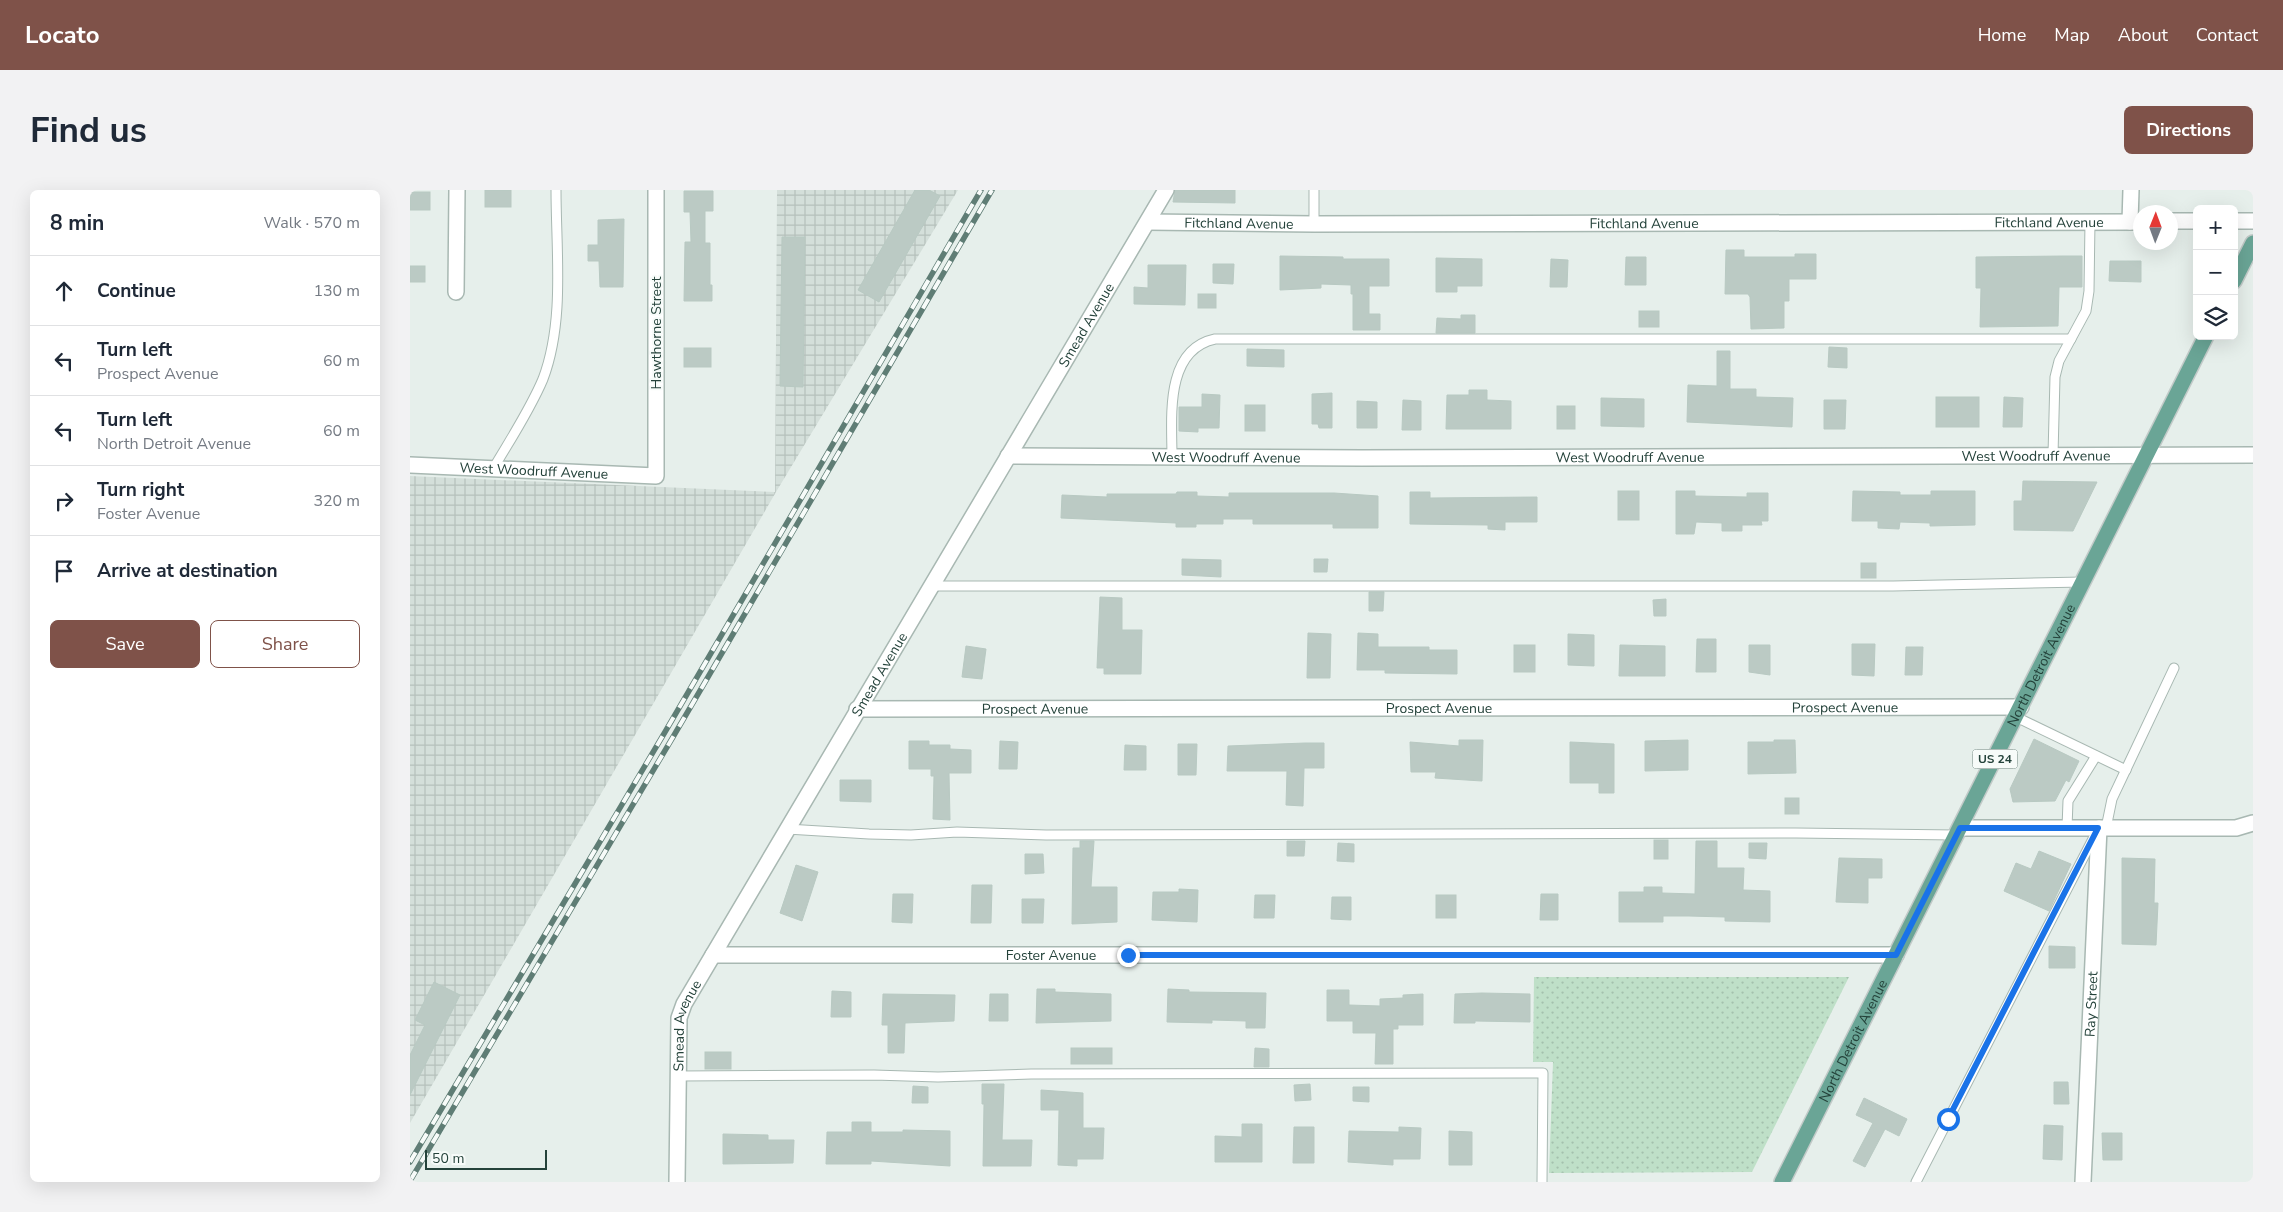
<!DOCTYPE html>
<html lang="en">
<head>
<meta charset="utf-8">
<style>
  :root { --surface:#fff; --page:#f2f2f3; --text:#1f2937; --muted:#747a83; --line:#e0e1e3; --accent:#7f5249 }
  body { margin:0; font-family:"Nunito Sans",sans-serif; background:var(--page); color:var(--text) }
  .controls { position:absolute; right:15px; top:15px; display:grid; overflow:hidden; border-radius:8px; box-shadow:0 5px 20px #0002 }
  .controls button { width:45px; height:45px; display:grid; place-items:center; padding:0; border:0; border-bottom:1px solid var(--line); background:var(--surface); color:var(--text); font:25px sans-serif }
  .compass { position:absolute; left:1723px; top:15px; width:45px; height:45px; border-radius:50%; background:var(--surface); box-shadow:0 5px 20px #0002; rotate:1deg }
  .scale { position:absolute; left:15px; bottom:12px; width:122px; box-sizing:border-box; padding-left:5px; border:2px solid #24423a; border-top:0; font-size:14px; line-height:18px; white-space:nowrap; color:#24423a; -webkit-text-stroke:4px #f7fbf9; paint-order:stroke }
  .stop { position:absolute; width:15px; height:15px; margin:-11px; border:4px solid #1a73e8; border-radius:50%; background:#fff }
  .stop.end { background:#1a73e8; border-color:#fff; box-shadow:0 1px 5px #0008 }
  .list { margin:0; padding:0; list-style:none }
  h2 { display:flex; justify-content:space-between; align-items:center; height:65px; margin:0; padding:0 20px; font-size:21px }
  h2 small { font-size:16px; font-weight:400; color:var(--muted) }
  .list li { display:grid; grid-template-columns:32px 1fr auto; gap:15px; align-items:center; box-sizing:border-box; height:70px; padding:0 20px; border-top:1px solid var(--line) }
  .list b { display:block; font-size:19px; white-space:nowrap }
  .list p { margin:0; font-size:16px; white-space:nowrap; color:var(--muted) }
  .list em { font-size:16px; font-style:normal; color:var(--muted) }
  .actions { display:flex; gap:10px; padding:15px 20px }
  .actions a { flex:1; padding:11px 0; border:1px solid var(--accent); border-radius:8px; text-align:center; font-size:18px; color:var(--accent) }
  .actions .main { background:var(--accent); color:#fff }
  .icon { flex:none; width:28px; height:28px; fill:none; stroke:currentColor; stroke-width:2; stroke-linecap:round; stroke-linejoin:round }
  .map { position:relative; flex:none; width:1843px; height:992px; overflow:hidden; border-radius:8px }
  header { display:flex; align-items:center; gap:30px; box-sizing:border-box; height:70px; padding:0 25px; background:var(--accent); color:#fff }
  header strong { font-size:24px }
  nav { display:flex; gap:28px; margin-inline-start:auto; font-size:18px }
  .intro { display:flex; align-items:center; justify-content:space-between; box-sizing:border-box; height:120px; padding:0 30px }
  h1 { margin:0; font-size:35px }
  .button { padding:12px 22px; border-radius:8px; background:var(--accent); color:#fff; font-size:18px; font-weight:700 }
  main { display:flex; gap:30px; padding:0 30px }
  aside { flex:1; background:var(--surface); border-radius:8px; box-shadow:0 5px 20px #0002 }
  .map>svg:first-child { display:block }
  .industrial { fill:url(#industrial-grid) }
  .green { fill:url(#green-dots) }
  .building { fill:#bbcac4; stroke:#b8c9c2 }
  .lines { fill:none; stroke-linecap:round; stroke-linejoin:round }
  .service-casing { stroke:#a8b8b2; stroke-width:11 }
  .minor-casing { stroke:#a8b8b2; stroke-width:18 }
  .primary-casing { stroke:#c2cac8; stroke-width:18 }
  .service { stroke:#fff; stroke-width:9 }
  .minor { stroke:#fff; stroke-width:15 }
  .primary { stroke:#6aa596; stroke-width:15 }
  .rail-casing { stroke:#5f7d75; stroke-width:5.5 }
  .rail { stroke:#f7fbf9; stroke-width:4; stroke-dasharray:11; stroke-linecap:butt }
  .route { stroke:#1a73e8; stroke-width:6 }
  .labels { text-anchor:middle; stroke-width:4; stroke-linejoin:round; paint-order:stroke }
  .shield { fill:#f7fbf9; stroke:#637a73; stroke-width:1 }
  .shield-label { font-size:12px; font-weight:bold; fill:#24423a }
  .street-label { font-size:14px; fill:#24423a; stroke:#f7fbf9 }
</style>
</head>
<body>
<header>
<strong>Locato</strong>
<nav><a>Home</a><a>Map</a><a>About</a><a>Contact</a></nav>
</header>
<div class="intro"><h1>Find us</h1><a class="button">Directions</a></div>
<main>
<aside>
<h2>8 min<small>Walk · 570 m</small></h2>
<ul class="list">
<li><svg class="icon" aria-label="ahead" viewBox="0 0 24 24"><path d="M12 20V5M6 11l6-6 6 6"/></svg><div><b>Continue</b></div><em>130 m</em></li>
<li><svg class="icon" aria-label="left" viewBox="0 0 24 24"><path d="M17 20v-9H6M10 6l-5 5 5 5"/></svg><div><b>Turn left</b><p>Prospect Avenue</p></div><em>60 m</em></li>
<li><svg class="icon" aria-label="left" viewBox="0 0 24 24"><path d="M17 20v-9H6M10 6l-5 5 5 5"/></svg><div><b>Turn left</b><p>North Detroit Avenue</p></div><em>60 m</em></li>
<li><svg class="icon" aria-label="right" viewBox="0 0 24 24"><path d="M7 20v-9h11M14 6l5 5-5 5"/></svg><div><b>Turn right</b><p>Foster Avenue</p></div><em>320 m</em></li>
<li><svg class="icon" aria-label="arrive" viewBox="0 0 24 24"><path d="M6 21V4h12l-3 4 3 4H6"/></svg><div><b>Arrive at destination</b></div></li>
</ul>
<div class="actions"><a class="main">Save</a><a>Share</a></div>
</aside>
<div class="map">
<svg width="1843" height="992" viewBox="0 0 1843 992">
  <defs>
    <pattern id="industrial-grid" width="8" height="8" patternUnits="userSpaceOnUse" patternTransform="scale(1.25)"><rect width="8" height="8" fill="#d4dfda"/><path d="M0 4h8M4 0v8" fill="none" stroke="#b6c1bc"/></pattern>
    <pattern id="green-dots" width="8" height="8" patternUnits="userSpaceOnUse" patternTransform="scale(1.25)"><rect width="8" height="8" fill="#bfe0c8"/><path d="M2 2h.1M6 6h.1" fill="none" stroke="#a4c1ad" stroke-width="1.8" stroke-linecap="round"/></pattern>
  </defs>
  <rect width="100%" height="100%" fill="#e6efeb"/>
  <polygon class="industrial" points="367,0 548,0 366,302 0,933 0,286 365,302"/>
  <polygon class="green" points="1124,787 1439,787 1342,982 1139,983 1143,872 1123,872"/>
  <g class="building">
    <rect x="75" y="0" width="26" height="17"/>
    <polygon points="505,0 519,0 530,6 469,112 448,100"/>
    <polygon points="765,0 825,0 825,13 763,12"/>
    <polygon points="274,1 303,1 303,21 295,21 295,53 300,53 300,95 302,95 302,111 274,111 275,52 281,52 280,22 274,22"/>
    <rect x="0" y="2" width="20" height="18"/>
    <polygon points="214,29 213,97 190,97 189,71 178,71 178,55 188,55 188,30"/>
    <polygon points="372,47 395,47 393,197 370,196"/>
    <polygon points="1316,60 1334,60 1334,67 1385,67 1385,64 1406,64 1406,89 1379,89 1379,111 1374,111 1374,138 1341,139 1340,107 1338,104 1315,104"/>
    <polygon points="870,66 933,67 933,69 979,69 979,96 959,96 959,124 970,124 970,140 943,140 943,104 941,104 941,95 911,94 911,98 870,100"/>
    <polygon points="1653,66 1672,66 1672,97 1649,97 1648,136 1570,137 1571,98 1566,98 1566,67"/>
    <polygon points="1216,67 1236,67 1236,95 1215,95"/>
    <polygon points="1026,68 1072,69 1072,96 1047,96 1047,102 1026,102"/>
    <polygon points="1141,69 1158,70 1157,97 1140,97"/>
    <polygon points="1700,71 1731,71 1731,92 1699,91"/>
    <polygon points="803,74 824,74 823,94 803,93"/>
    <polygon points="738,75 776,75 775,115 724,114 724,97 738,98"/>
    <rect x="0" y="76" width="15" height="16"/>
    <rect x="788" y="104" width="18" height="14"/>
    <rect x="1229" y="121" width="20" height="16"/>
    <polygon points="1051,125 1065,125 1065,143 1026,143 1027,128 1051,129"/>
    <polygon points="1419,157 1437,158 1437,178 1418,177"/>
    <rect x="274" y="158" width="27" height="19"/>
    <polygon points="837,159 874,160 874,177 837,176"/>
    <polygon points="1307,161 1320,161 1320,199 1346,199 1346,207 1383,208 1382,237 1277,232 1278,195 1307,196"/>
    <polygon points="1059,200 1077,200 1077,210 1101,211 1101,239 1036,239 1037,205 1059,205"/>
    <polygon points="922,203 922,238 909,238 908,234 902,234 902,204"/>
    <polygon points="792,204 810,205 809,238 788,238 788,242 769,241 769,217 792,217"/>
    <rect x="1526" y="207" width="43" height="30"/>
    <polygon points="1594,207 1613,208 1612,237 1593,237"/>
    <polygon points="1191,208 1234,209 1234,237 1191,236"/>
    <polygon points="993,210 1011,211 1011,240 992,240"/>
    <polygon points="1414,210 1436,210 1435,239 1414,239"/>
    <polygon points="947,211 967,212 967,238 947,238"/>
    <rect x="835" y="215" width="20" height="26"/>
    <rect x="1147" y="216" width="18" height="23"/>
    <polygon points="1613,291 1687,292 1663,341 1604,340 1604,311 1612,311"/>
    <rect x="1208" y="301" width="21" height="29"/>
    <polygon points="1266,301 1285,301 1285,306 1337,307 1337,303 1358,303 1358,331 1351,331 1352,335 1332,335 1332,341 1312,341 1312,333 1286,332 1284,344 1266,344"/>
    <polygon points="1443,301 1490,302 1490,305 1521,305 1521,301 1565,301 1565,335 1520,336 1520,333 1490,332 1489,339 1468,338 1468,331 1442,331"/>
    <polygon points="767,302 787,302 787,306 819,307 819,303 924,303 968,306 968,338 923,338 923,334 843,334 843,329 813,329 813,334 786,334 786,337 766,337 766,333 651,328 652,305 697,307 697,304 766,304"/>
    <polygon points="1000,302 1020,302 1020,308 1127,307 1127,332 1095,332 1095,340 1078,339 1078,335 1000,334"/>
    <polygon points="772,369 811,370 811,387 772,385"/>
    <polygon points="904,369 918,369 917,382 904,382"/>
    <rect x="1451" y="373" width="15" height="15"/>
    <polygon points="959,402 974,402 973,421 959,421"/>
    <polygon points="690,407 712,408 712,440 732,440 731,484 694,484 694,478 687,478"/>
    <polygon points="1256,409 1256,426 1244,426 1243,410"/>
    <polygon points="898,443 921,444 920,488 897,488"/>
    <polygon points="948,443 968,444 968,457 1019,457 1019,460 1047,460 1047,484 975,483 975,480 947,480"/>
    <polygon points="1158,444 1184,445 1184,476 1158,475"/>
    <polygon points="1287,449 1306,449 1306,482 1286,482"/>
    <polygon points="1442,454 1465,454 1464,486 1442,485"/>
    <rect x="1104" y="455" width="21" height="27"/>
    <polygon points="1210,455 1255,456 1255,486 1209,486"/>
    <polygon points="1339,455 1360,455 1360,485 1339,482"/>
    <polygon points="556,456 576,459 572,489 552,487"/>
    <polygon points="1496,457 1513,457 1512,485 1495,485"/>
    <polygon points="1624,549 1669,571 1659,592 1656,590 1645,611 1603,612 1600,599"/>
    <polygon points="1049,550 1073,550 1072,591 1025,588 1026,582 1001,582 1000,552 1049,556"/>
    <polygon points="1278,550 1278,580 1235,581 1235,551"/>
    <polygon points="1364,550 1385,550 1386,583 1338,584 1338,552 1364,552"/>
    <polygon points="499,551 519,551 519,555 540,555 540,559 561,560 561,583 539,583 540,630 523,629 524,586 521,586 521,579 499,579"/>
    <polygon points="590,551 608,552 607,579 589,579"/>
    <polygon points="1160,552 1204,554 1204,603 1189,603 1189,593 1160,593"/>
    <polygon points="895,553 914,553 914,578 894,578 893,616 876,615 877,581 817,581 818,556"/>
    <polygon points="768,554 787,554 786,585 768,585"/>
    <polygon points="715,555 736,556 736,580 714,580"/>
    <polygon points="430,590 461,590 461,612 430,611"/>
    <rect x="1375" y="608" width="14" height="16"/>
    <rect x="1244" y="650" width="14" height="19"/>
    <polygon points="670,651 684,651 681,697 707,697 707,732 662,734 663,658 670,658"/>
    <polygon points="877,651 895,651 894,666 877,666"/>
    <polygon points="1286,651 1307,651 1307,678 1334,678 1333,700 1360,701 1360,732 1315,731 1315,727 1279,726 1253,726 1253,732 1209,732 1209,702 1234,702 1234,697 1252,697 1252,703 1285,704"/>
    <polygon points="928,653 944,654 944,672 927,671"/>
    <polygon points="1339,653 1357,653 1356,669 1339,668"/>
    <polygon points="1629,661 1661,674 1639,721 1594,701 1606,673 1621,679"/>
    <polygon points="615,664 633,664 634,683 615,684"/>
    <polygon points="1429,668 1472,669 1472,688 1458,688 1458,713 1426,712"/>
    <polygon points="1712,668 1745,669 1744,713 1748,713 1746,755 1712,754"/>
    <polygon points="386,675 408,682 392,731 370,723"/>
    <polygon points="562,695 582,695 581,733 561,733"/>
    <polygon points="769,699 788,700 787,732 742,730 743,702 769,702"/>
    <polygon points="483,704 503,704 502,733 482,732"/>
    <polygon points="1131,704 1148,704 1148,730 1130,730"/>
    <polygon points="845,705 865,705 864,728 844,728"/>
    <rect x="1026" y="705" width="20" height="23"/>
    <polygon points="922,707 941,707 941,730 921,729"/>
    <polygon points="612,709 634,709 633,733 612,733"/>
    <polygon points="1639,756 1665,757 1665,778 1639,778"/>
    <polygon points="24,792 50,805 0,905 0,865 15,835 5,830"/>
    <polygon points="627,799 645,799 645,802 701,804 701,831 626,833"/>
    <polygon points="758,799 779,800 779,802 856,803 855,838 836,838 836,831 802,830 802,833 757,832"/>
    <polygon points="917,800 939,800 939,815 970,816 970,809 993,808 993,805 1013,804 1013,835 988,835 988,839 983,839 983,874 965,874 966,843 943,843 943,831 917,831"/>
    <polygon points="422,801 441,802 441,827 421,827"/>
    <polygon points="1072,803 1120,804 1120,832 1065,831 1065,833 1044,833 1045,804"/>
    <polygon points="473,804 545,805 544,831 495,833 494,863 478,863 478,835 472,835"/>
    <polygon points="580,804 598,804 598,831 579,831"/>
    <rect x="661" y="858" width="41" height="16"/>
    <polygon points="845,858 859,859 859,877 844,877"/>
    <rect x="295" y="862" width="26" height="17"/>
    <polygon points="1644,892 1658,892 1659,914 1644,914"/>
    <polygon points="572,894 594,894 592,950 622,950 621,976 573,976 574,914 572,914"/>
    <polygon points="900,894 901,910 885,911 884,895"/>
    <polygon points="503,896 518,897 518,913 502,913"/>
    <polygon points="943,897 959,897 959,912 943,911"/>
    <polygon points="631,900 673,903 673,938 694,938 693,969 667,969 667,976 648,975 649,920 631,920"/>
    <polygon points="1454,908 1497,929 1489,946 1475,939 1455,977 1443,971 1463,933 1446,925"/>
    <polygon points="442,932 461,932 461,942 493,942 493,940 540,941 540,976 461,971 461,974 416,974 417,942 442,942"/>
    <polygon points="832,934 852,934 852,972 805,972 805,946 832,947"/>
    <polygon points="1634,935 1653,936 1652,970 1633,969"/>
    <polygon points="884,937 904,937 904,973 883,973"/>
    <polygon points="989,937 1011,938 1010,969 983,969 983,975 938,972 939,941 989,942"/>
    <polygon points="1039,941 1062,942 1062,975 1039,975"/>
    <polygon points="1692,943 1712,943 1712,970 1693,970"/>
    <polygon points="313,944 358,945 358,950 384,950 383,973 313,974"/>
  </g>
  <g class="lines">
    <defs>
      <g id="service">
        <polyline points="904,0 904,34"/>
        <polyline points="1643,265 1645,187 1649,171 1676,121 1679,101 1680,32"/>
        <path d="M762,268C762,228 754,160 805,149H1661"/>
        <path d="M83,279C100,250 120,220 133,189C155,131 146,61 146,0"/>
        <polyline points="522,396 1483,396 1673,392"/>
        <polyline points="1606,527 1716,580"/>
        <polyline points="1657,638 1658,611 1686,566"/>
        <polyline points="1696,638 1702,609 1764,478"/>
        <polyline points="377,639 459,644 501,645 547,642 636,645 1386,643 1546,645"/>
        <polyline points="269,886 464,885 528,887 621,884 1133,883 1132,992"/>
        <polyline points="1506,992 1686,643"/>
      </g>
      <g id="minor">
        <polyline points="1760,31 1787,31"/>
        <polyline points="1824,31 1843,31"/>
        <path id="s1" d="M738,32L904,34L1730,32"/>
        <polyline points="1720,32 1721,0"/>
        <polyline points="46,102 47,0"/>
        <path id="s2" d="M598,266L952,268L1843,265"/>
        <path id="s3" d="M0,275L246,286V0"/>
        <path id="s4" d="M447,519L1611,517"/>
        <polyline points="1550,638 1826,638 1843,633"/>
        <path id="s5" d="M303,765H1486"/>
        <path id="s6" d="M267,992L269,828L274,814L756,0"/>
        <path id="s7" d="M1673,992L1689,638"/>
      </g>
      <g id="primary">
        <polyline points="1824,91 1843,53"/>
        <path id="s8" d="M1372,992L1796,146"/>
      </g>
    </defs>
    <use href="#service" class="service-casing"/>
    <use href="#minor" class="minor-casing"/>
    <use href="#primary" class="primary-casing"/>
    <use href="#service" class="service"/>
    <use href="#minor" class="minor"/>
    <use href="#primary" class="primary"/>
    <defs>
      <g id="rail">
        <polyline points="0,972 255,542 571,0"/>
        <polyline points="0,991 263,547 582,0"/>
      </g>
    </defs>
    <use href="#rail" class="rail-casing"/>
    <use href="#rail" class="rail"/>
  </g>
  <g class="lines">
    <polyline class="route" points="718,765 1486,765 1550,638 1688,638 1538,929"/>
  </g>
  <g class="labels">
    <rect class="shield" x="1562.5" y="559.5" width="45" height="19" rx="4"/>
    <g class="shield-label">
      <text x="1585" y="573">US 24</text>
    </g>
    <g class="street-label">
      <text dy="5" stroke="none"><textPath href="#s1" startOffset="901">Fitchland Avenue</textPath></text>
      <text dy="5" stroke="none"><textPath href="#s1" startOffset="91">Fitchland Avenue</textPath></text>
      <text dy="5" stroke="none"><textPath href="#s1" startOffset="496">Fitchland Avenue</textPath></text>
      <text dy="5" stroke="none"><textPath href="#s6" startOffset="968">Smead Avenue</textPath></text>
      <text transform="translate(246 143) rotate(-90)" y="5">Hawthorne Street</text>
      <text dy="5" stroke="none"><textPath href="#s2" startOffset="1028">West Woodruff Avenue</textPath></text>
      <text dy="5" stroke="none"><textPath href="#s2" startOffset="218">West Woodruff Avenue</textPath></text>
      <text dy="5" stroke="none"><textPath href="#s2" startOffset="622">West Woodruff Avenue</textPath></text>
      <text dy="5" stroke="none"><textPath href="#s3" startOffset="124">West Woodruff Avenue</textPath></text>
      <text dy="5" stroke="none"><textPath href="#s8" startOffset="578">North Detroit Avenue</textPath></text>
      <text dy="5" stroke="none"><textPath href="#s6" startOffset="562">Smead Avenue</textPath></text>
      <text dy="5" stroke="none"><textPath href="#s4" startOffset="988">Prospect Avenue</textPath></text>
      <text dy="5" stroke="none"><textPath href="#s4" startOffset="582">Prospect Avenue</textPath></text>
      <text dy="5" stroke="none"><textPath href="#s4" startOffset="178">Prospect Avenue</textPath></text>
      <text dy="5" stroke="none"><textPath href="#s5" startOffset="338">Foster Avenue</textPath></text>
      <text dy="5" stroke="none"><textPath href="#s7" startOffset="178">Ray Street</textPath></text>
      <text dy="5" stroke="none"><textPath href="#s6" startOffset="158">Smead Avenue</textPath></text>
      <text dy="5" stroke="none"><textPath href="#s8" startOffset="158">North Detroit Avenue</textPath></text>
    </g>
  </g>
</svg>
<div class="controls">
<button>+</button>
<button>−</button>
<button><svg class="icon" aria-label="layers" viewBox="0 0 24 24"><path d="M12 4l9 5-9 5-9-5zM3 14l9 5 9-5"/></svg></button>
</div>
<svg class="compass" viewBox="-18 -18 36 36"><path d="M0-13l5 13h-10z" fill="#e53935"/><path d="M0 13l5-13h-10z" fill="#747a83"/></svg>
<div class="scale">50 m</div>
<div class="stop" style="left:1538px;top:929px"></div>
<div class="stop end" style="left:718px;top:765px"></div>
</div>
</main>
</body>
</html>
